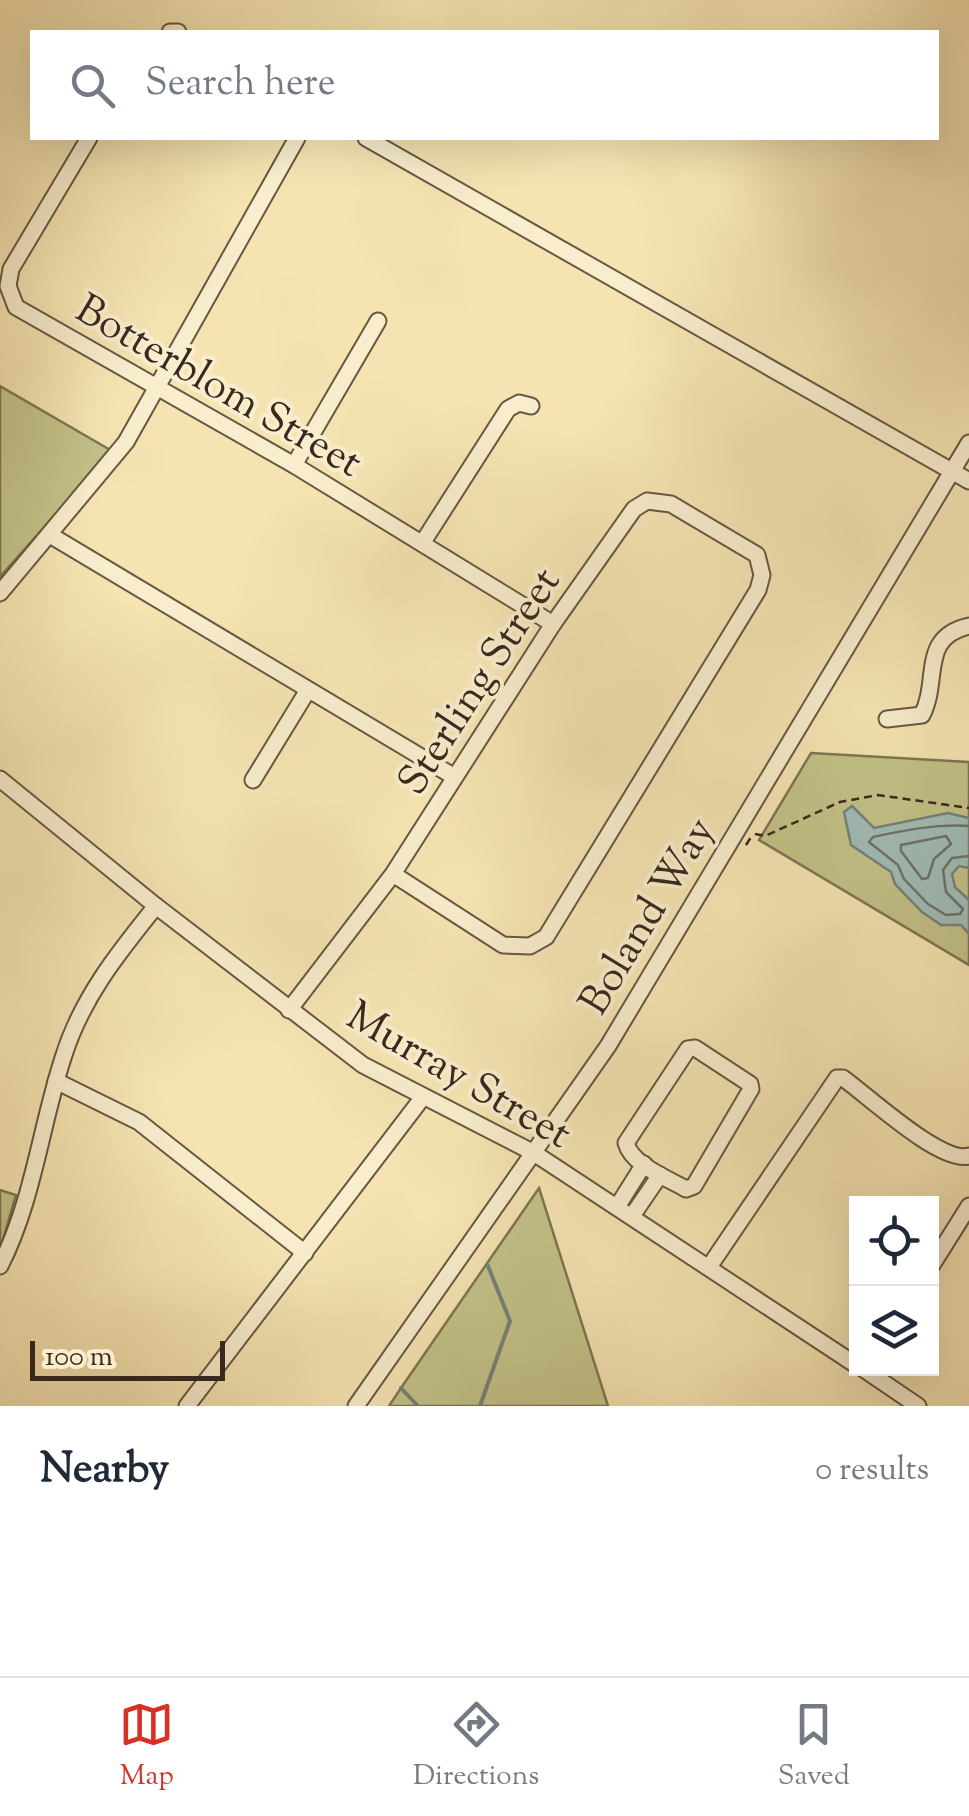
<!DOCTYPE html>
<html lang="en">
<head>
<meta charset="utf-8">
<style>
  :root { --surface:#fff; --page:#f2f2f3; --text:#1f2937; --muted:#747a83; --line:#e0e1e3; --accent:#d93025 }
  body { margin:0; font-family:"Sorts Mill Goudy",serif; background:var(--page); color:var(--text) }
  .controls { position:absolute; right:30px; bottom:30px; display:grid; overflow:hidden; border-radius:0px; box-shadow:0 10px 40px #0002 }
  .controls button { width:90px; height:90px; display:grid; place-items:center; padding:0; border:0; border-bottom:2px solid var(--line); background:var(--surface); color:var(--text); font:50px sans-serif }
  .scale { position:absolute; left:30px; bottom:25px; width:195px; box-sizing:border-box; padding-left:10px; border:5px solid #39281c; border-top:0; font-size:28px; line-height:35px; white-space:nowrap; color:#39281c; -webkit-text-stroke:8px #f8edcd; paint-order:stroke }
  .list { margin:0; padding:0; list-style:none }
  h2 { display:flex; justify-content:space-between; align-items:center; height:130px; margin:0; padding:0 40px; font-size:42px }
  h2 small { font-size:32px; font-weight:400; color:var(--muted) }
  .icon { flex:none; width:55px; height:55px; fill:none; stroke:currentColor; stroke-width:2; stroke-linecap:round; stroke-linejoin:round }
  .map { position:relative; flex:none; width:969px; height:1406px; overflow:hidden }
  .search { position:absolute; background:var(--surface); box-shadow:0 10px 40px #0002; left:30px; right:30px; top:30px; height:110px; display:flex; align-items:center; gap:25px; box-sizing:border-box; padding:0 35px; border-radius:0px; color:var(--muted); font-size:38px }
  .sheet { height:270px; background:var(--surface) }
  nav { display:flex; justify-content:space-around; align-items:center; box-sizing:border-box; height:140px; border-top:2px solid var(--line); background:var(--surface); font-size:28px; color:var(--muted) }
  nav a { display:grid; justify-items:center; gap:5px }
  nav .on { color:var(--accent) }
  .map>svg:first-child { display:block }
  .green { fill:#c2c288; stroke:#7e7552; stroke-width:2.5 }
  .water { fill:#a0bcb7; stroke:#778179; stroke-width:2.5 }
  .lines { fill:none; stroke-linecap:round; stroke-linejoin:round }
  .shore { stroke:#6c726a; stroke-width:2.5 }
  .stream { stroke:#778179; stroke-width:4 }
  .minor-casing { stroke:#685742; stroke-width:19 }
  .path { stroke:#39281c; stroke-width:2.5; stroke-dasharray:8 5; stroke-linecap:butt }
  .minor { stroke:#f8edcd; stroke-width:15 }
  .labels { text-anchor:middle; stroke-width:8; stroke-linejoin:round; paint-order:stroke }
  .street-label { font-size:42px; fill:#39281c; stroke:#f8edcd }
</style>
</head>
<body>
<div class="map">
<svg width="969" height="1406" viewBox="0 0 969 1406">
  <rect width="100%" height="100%" fill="#f5e4b2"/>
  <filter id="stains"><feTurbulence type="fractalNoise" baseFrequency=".002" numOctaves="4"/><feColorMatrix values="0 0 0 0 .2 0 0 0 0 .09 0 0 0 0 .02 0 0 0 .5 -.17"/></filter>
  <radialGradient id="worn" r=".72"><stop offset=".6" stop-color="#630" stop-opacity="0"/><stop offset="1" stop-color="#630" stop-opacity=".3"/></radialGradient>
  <g class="green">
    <polygon points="0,386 112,451 0,577"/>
    <polygon points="811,753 969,762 969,965 759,840"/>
    <polygon points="539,1188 608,1406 389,1406 401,1388"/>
    <polygon points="0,1190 16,1195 0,1250"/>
  </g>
  <polygon class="water" points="852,806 874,828 948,813 969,818 969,868 959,866 952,874 955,887 969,900 969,934 961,925 941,925 922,912 895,884 891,872 851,845 844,812"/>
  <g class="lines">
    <g class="shore">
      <path d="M969,826C936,824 905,830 873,837L869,842L898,865L904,879L928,904L946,915L960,914L963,909L946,892L943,870L952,858L969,856"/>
      <polygon points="946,836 951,844 934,859 928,878 922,879 901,851 901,845"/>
    </g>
    <g class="stream">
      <polyline points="401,1388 418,1406"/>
      <polyline points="480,1406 510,1321 488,1266"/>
    </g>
    <defs>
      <g id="minor">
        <polyline points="170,32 178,32"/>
        <polyline points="89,138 11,269 8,286 16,307 294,465 553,624"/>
        <polyline points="366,138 969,481"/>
        <polyline points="294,465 378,321"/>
        <polyline points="50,535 453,776"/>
        <polyline points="423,542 508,409 519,403 531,406"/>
        <polyline points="0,593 126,442 297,138"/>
        <path d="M887,719L922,715C940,681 919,637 969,626"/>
        <polyline points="0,779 156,906 363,1065 534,1153 856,1365"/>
        <polyline points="253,780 308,690"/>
        <polyline points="289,1010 393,874 553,624 634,509 647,501 671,504 757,555 762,575 758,590 546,937 530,946 503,945 393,874"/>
        <path d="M695,1048L750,1084L751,1089L694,1186L686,1189C667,1178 632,1165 626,1143L688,1049Z"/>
        <polyline points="56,1081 139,1122 305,1253"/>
        <polyline points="617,1207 644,1164"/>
        <polyline points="632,1216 660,1175"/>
        <polyline points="932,1265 969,1206"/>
        <path d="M0,1266C33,1202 41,1125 63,1058C81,999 118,953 156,906"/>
        <path d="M709,1267L837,1078H843C868,1096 941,1164 969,1156"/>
        <polyline points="862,1368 918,1406"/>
        <polyline points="187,1406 423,1097"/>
        <polyline points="356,1406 608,1046 969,443"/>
      </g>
    </defs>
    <use href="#minor" class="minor-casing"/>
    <g class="path">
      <polyline points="755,834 765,836 840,802 878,795 969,808"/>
      <polyline points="746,845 753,834"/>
    </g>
    <use href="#minor" class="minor"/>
  </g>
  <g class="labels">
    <g class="street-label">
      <text transform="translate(220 384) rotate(30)" y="15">Botterblom Street</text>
      <text transform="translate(477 680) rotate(-57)" y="15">Sterling Street</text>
      <text transform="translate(645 915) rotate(-59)" y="15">Boland Way</text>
      <text transform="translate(460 1073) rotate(30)" y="15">Murray Street</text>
    </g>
  </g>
  <rect width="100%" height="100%" filter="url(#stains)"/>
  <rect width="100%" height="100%" fill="url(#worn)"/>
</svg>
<div class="controls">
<button><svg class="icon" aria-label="locate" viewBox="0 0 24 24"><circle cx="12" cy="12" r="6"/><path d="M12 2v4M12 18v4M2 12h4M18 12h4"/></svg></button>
<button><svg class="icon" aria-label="layers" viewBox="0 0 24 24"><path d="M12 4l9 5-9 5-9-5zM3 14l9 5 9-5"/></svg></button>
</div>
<div class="scale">100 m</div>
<div class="search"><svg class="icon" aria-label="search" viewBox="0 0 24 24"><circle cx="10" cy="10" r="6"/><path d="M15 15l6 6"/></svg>Search here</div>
</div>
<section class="sheet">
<h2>Nearby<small>0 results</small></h2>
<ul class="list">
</ul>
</section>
<nav>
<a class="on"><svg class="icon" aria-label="map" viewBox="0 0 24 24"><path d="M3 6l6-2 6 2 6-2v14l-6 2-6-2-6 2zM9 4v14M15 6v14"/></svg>Map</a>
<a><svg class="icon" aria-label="directions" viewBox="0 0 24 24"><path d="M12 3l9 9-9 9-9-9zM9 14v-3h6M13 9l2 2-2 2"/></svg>Directions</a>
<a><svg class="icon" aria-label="saved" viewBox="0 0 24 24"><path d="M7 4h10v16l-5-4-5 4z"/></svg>Saved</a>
</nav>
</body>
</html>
